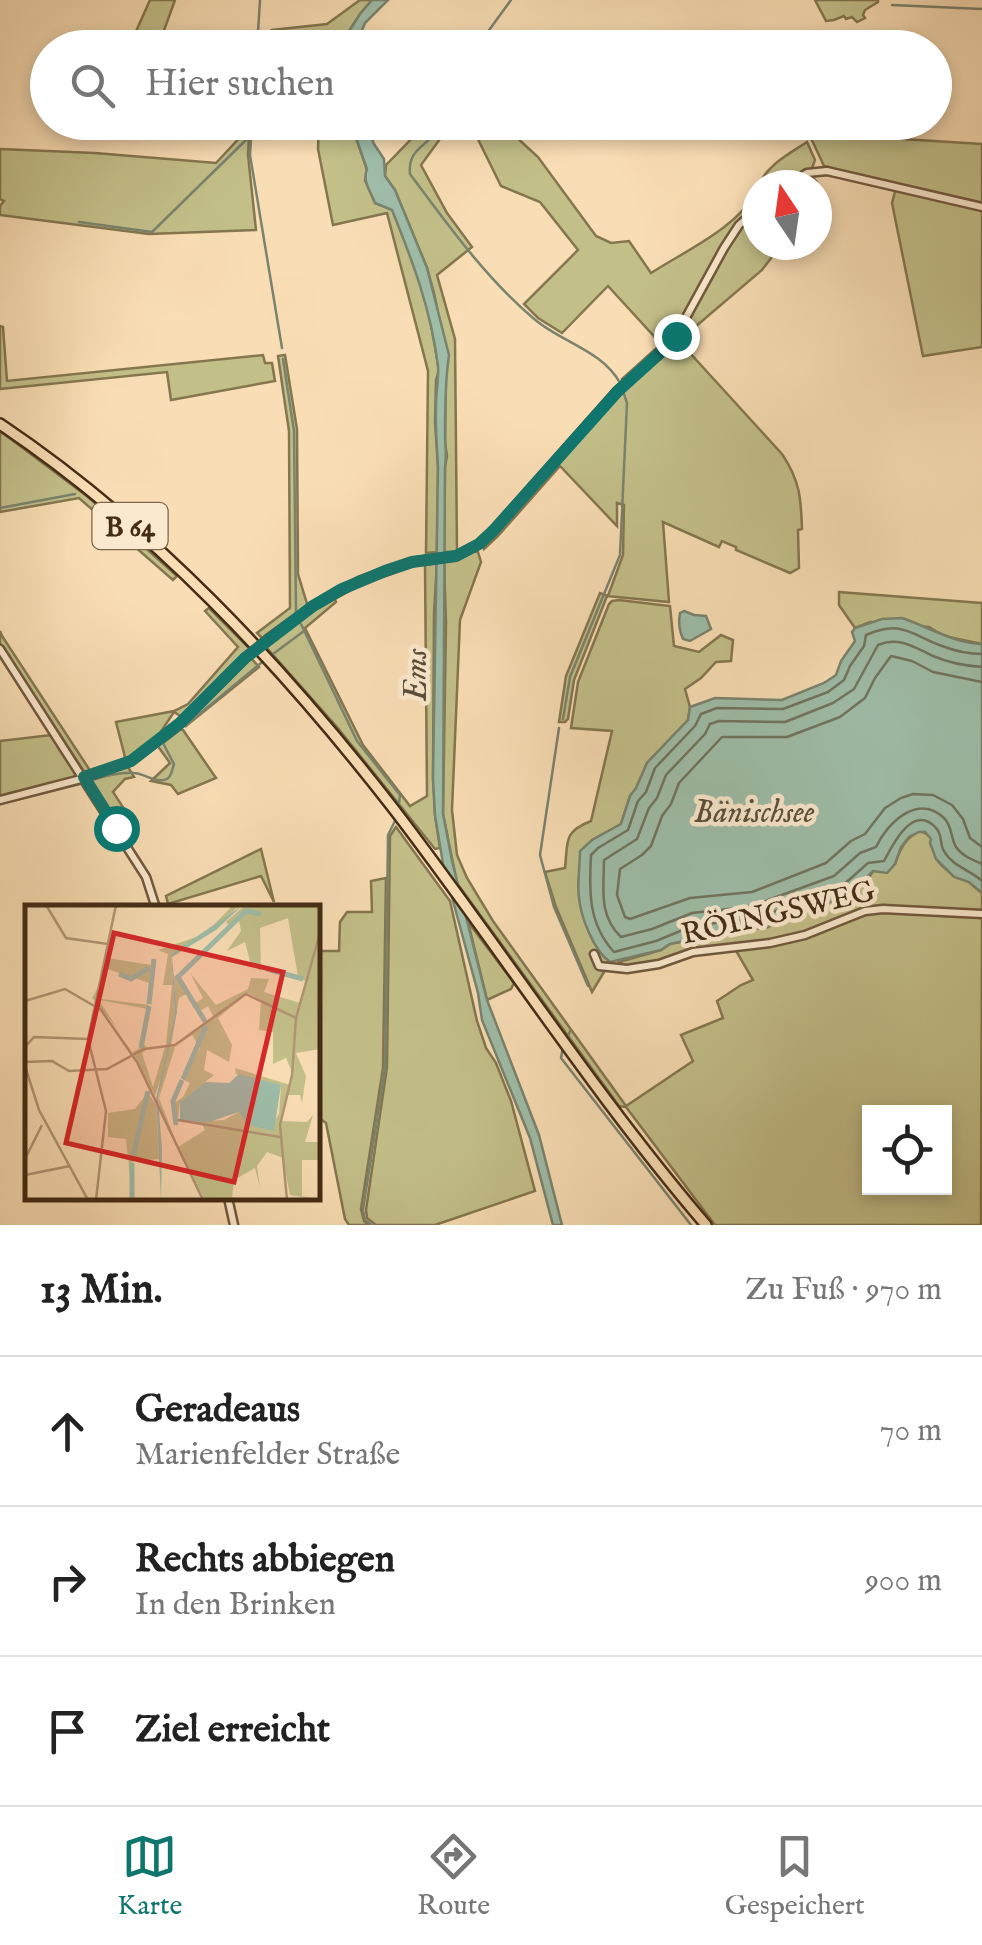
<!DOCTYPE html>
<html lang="de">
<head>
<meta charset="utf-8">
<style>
  :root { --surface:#fff; --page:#f6f6f6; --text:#222; --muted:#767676; --line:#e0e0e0; --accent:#0f766e }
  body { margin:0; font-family:"IM FELL English",serif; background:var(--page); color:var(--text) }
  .controls { position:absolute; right:30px; bottom:30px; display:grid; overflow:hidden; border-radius:0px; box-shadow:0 5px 15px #0003 }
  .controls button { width:90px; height:90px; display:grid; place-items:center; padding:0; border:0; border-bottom:2px solid var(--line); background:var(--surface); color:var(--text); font:50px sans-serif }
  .compass { position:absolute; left:742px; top:170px; width:90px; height:90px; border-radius:50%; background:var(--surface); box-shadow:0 5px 15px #0003; rotate:347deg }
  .stop { position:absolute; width:30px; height:30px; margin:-22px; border:8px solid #0f766e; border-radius:50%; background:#fff }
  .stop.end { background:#0f766e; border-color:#fff; box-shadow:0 2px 10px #0008 }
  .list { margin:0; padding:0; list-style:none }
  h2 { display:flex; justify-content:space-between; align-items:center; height:130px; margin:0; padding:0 40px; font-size:42px }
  h2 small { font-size:32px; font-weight:400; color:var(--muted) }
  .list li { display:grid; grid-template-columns:65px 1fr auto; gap:30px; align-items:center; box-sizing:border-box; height:150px; padding:0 40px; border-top:2px solid var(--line) }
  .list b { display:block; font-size:38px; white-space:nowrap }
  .list p { margin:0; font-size:32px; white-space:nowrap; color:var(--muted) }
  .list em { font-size:32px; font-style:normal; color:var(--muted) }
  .icon { flex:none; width:55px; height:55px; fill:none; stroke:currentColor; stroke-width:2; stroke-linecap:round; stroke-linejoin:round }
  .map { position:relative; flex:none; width:982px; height:1225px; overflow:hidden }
  .search { position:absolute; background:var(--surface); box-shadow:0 5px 15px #0003; left:30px; right:30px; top:30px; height:110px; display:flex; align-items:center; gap:25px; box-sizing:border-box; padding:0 35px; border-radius:55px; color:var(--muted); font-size:38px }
  .sheet { height:580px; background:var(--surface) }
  nav { display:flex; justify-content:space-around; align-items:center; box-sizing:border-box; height:140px; border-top:2px solid var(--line); background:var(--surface); font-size:28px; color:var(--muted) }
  nav a { display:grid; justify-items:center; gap:5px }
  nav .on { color:var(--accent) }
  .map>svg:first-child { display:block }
  .green { fill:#c3bf89; stroke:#84764f; stroke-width:2.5; fill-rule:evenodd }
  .water { fill:#9ebda9; stroke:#7a836e; stroke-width:2.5 }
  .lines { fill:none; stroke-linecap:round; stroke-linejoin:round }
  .shore { stroke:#71745f; stroke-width:2.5 }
  .stream { stroke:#7a836e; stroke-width:2.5 }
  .street-casing { stroke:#71583d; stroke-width:11 }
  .primary-casing { stroke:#442c15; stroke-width:14 }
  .street { stroke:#fbe9ce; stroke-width:6 }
  .primary { stroke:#f9ddb4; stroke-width:9 }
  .street-bridge-casing { stroke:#71583d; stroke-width:11; stroke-linecap:butt }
  .street-bridge { stroke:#fbe9ce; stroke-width:6 }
  .route { stroke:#0f766e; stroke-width:12 }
  .labels { text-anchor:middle; stroke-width:9; stroke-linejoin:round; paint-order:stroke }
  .shield { fill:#fbe9ce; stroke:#7b654c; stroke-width:2.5 }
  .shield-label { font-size:28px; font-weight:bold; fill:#442c15 }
  .street-label { font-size:30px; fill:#442c15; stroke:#fbe9ce }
  .water-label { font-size:32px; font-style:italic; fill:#5a503a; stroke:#fbe9ce }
  .inset-river { fill:none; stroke:#9ebda9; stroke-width:5 }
  .inset-road { fill:none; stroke:#b19674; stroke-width:2.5 }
  .view { fill:#d62828; fill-opacity:0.15; stroke:#d62828; stroke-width:5 }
  .inset-edge { fill:none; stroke:#442c15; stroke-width:5 }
</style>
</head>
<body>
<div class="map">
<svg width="982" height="1225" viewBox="0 0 982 1225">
  <rect width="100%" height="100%" fill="#f9ddb4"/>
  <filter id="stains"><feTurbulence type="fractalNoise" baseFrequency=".002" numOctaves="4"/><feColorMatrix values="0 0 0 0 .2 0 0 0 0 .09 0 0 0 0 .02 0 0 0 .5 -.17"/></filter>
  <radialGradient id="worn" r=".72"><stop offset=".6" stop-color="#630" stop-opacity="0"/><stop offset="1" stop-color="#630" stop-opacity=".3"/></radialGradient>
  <g class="green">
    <polygon points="150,0 175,0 158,47 129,47"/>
    <polygon points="360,0 372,0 360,14 339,47 263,48 264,36 272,30 327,24"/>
    <polygon points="815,0 878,0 878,2 865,10 863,15 865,18 857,22 852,17 846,19 844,16 834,20 826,21"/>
    <polygon points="319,123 351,123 367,170 365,180 375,203 392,209 418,273 430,318 439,370 436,380 435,422 438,467 437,552 426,553 428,371 387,213 333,225 318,149"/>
    <polygon points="427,123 449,123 448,128 421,165 447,213 472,247 437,275 455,339 457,552 444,552 445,467 447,456 445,443 446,365 448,361 434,293 427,268 395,190 385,176 386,165"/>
    <path d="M477,123H501L538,157L596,236L611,243L629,241L651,273C685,251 739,227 757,190V245H781L762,270L681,339L675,331L666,343L624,381L622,379L661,344L608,286L562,333L538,318L524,304L578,250L540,202L501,186L472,127Z"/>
    <polygon points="804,123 904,123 902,139 982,144 982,347 923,356 892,203 897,184 824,166"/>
    <polygon points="244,133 249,136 248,155 256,230 149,234 0,215 0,206 4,201 0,199 0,149 95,153 216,163"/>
    <path d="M807,142L815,160L812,168L806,171L817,182L815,185H759C767,165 789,154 807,142Z"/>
    <polygon points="0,326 3,327 7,381 263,355 265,363 272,363 275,381 171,400 167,372 0,389"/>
    <path d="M679,341L782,454C800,481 801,498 802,529L798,530L799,568L790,573L736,550V547L722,541L719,547L663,522L669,602L607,596L574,680L568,719L565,722H559L566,676L600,593L608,596L623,555L624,505L617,503V526L560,466L498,536L484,549L482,544L495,533L620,393Z"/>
    <polygon points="285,355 297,429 298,574 308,607 263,639 257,633 290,608 289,431 278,356"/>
    <polygon points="0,431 88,497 177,576 173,580 79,498 0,512"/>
    <path d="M472,551L478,552L481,562L460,620L452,810L457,855L467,878L493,921L626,1106L693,1061L681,1035L723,1018L717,1001L741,985L753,980L735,949L770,945L866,913L883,912L982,917L981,1225H715L626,1107L619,1106L457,883L443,814L446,622L444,562L457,560ZM870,1112H944V1188H870Z"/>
    <polygon points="437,563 434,613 433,778 435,815 440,848 435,849 337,727 266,647 307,615 334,598 336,602 305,628 363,745 410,806 427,796 425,565"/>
    <polygon points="839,592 982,603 982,644 944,636 929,627 870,622 855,628 839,605"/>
    <path d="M619,600L670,606L674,646L699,652L721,635L733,640L731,661L716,662L701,678L685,689L690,707L688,720L647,763L636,789L630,796L621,824L592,840C588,852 581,866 579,879C576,903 591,948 610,962L592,992L556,907L545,872L565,868C568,841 563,832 591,821L612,731L571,728L578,682L609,604L612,601Z"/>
    <polygon points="209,608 250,649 182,717 174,712 158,736 126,761 116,722 174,711 188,704 238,647 205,611"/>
    <polygon points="0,631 2,636 91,772 85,773 0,643"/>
    <polygon points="251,658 259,667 186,726 185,723"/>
    <polygon points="178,729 183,730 216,778 178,794 171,785 151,781 170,763 157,745"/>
    <polygon points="51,735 77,773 73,778 0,798 0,741"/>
    <polygon points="128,767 134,777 125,779 113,792 130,818 118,825 91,782 92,778"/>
    <polygon points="396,827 450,901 477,1021 486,1048 496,1063 511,1101 535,1191 435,1225 376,1225 367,1218 366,1210 387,1067 390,836"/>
    <path d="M919,831C938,836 929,844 936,857C942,871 958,875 969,882C974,886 977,890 982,893V912L883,907L804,933L770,942L692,950L648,965L627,967L619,962L661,950L670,944L689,940L698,935L768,927L777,921L847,896L870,876L873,871L895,864C900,849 904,840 919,831Z"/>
    <polygon points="261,849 274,902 261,876 168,904 166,896"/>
    <polygon points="386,878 383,1068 361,1209 364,1221 369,1225 349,1225 345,1219 326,1123 322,1120 318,1121 318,951 339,951 340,922 347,912 372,912 371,881"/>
    <polygon points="468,922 514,983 511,989 487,1000"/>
  </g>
  <g class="water">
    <polygon points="372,0 388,0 365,23 355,47 339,47 360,14"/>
    <path d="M351,123H366L374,144L384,159L385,176L395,190L427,268L449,355C445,381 445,408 445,435C445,446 447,456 445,467L443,814L452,861L487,1000L539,1135L562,1225H553L530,1138L482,1020L478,993L443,864L435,815L433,778L438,467C437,446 435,426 436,405C436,392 439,378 438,366C431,310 413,262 392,210L375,203C371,191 362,182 367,169Z"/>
    <path d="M684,611L694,615L706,616L711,629L690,641L683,639C679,630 678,622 680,613Z"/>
    <path d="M902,618C929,627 953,643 982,644V893L969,882L954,877L936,859L930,843L931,839L925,832H919L909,837L901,847L895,864L887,873L873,871L847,896L777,921L768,927L698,935L689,940L670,944L661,950L610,962C594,951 581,918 579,898C577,883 580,866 580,851L592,840L621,824L630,796L636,788L647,763L688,720L690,707L715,698L782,700L824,683L836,675L841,661L855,641L852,632L855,628L882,619Z"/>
  </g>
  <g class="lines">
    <g class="shore">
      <path d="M982,654C969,654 955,651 942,646C911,635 902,619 866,635L864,646L850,666L844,680L828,692L783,709L717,708L701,714L695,726L655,768L646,792L638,801L628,830L598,848L591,855C589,890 588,924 614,952L656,941L695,925L758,919L773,912L841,887L868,863L884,861C892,846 913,802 936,828C943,835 939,843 944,851C952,866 970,870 982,881"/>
      <path d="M982,667C967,666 947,662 933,656C914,647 899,636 878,645L854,689L833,703L785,722L719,721L710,724L705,734L666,775L657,798L649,808L637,839L604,860C604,888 598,915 621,937L652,929L692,913L756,906L768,900L834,876L860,853L876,847C887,823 918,793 944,818C953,827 950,837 956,847C962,856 973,860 982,864"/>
      <polyline points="982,682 933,672 912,661 891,656 875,678 865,698 840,717 787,737 722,737 679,783 671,804 662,816 651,846 642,855 620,869 617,895 625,917 630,919 690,898 752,892 826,863 851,841 865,834 885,808 901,798 913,794 933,795 952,805 963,819 970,838 982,847"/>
    </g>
    <g class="stream">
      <polyline points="892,5 982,9"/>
      <polyline points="257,48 260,0"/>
      <polyline points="476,48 511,0"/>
      <polyline points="252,122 250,155 282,348"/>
      <path d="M440,122C433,147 407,145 410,174C448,225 485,277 533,318C560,342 602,350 620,383"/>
      <polyline points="79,222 152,232 248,138"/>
      <polyline points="283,359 294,431 296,612"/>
      <polyline points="0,508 75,494"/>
      <polyline points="301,624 357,741 400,795 398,811"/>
      <polyline points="273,654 304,631"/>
      <polyline points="563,719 570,677 620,555 627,403 623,391"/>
      <polyline points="186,725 261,663"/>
      <polyline points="559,728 540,855 554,907 588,986"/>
      <path d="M92,780C105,776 120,772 134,773C143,773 157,784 167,779C172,776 172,769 174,764L163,743L180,730"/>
      <polyline points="0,804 80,784"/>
      <polyline points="567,1040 570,1031"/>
      <polyline points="563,1047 561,1058 691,1225"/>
      <polyline points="372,1225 365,1220 363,1210 385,1068 388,835 396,819"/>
    </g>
    <defs>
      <g id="street">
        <polyline points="788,185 807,173 827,171 982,207"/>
        <polyline points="269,638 313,606 359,581 412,562 456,556 479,544 493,531 617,391 672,343 724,248 739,225 757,209"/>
        <polyline points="0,649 146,877 156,908"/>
        <polyline points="0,800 81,779 131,761 181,723 245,658"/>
        <polyline points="594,954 599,966 627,969 659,964 693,952 770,943 805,935 865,911 883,909 982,914"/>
        <polyline points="228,1198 234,1225"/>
      </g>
      <path id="primary" d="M0,424C152,526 281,664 393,808C499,946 593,1093 706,1225"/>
    </defs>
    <use href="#street" class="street-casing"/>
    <use href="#primary" class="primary-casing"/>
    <use href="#street" class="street"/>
    <use href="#primary" class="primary"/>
    <defs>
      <polyline id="street-bridge" points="245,658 269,638"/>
    </defs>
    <use href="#street-bridge" class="street-bridge-casing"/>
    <use href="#street-bridge" class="street-bridge"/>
  </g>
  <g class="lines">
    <polyline class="route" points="116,828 84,777 131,761 180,723 245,658 313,606 342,589 385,571 412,562 456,556 479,544 493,531 618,391 672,342 676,336"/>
  </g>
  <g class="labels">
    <rect class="shield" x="92.5" y="503" width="75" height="46" rx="8"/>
    <g class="shield-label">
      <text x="130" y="536">B 64</text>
    </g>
    <g class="street-label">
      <text transform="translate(778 912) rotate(-13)" y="10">RÖINGSWEG</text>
    </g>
    <g class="water-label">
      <text transform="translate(415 675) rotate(-90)" y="11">Ems</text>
      <text x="754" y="822">Bänischsee</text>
    </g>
  </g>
  <g transform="translate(25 905)">
    <rect width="295" height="295" fill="#f9ddb4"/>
    <path d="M208,0H215L190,23L146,49L150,107L149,72L175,51L155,73L161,89L154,93L146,141L141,140L147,80H138L143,49L133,45L180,29ZM220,0H295V144L271,148L281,171L277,198L275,190H262L255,216L282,217L288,210L280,237H295V255H277V291L295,295L265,290L258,253L242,247L232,261L235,283L230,263L209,275L207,292L220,295H180L152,242L133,198L138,166L130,191L108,147L115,143L123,104L74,95L92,123L67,93L73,82L76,94L124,100L118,138L123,144L117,148L128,182L140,142H150L134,193L153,242L180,225L177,219L157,217L199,215L214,207L222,220L245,223L254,209L256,181L211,169L210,163L265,180L267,167L261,153L248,159V127L234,125L236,95L223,88L193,113L207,140L204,157L182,145L179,165L189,170L155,197L152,222L148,199L158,192L165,178L157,174L175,143L167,130L151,140L189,113L183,101L173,107L167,101L178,93L165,68L191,100L223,84L226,73L244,74L239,87L275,98L281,76L242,64L273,72L263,13L235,23L236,66L226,60L220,37L202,46L216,26L214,15L206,23L201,17ZM83,53L126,60L124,78L79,63ZM123,187L131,200L134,254L108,256L106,282L101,234L83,232V208L110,204Z" fill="#c3bf89"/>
    <path d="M218,0L191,25L147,52L152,107L133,194L137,244L136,295L131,194L150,109L146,49ZM214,169L256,180L249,226L222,220L214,207L184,217L155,216V197L180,177L204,178Z" fill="#9ebda9"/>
    <path class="inset-river" d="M242,64L278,74M94,69L106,74L124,63M124,99L129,54M181,118L153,72L221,6L236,9M116,143L124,101M158,174L181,121M151,220L148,196L157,175M107,256L123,186M107,258V295"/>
    <path class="inset-road" d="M21,0L41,33L83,39M0,96L40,84L76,105L112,157L178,295M0,142L9,132L63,134M0,157L27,156L44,166L82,164L119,144L150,140L221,89L271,113M0,161L14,205L63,295M153,215L255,232M0,254L17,220M0,270L45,261M71,295L81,206L63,134L91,0M262,295L255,220L267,170L271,113L295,28"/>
    <path class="view" d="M89,28L258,67L209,277L41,238Z"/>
    <rect width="295" height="295" class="inset-edge"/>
  </g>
  <rect width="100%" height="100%" filter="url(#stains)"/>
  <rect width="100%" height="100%" fill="url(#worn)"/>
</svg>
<div class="controls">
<button><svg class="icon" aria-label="locate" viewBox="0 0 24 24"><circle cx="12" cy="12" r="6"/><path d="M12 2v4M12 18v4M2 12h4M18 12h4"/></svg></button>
</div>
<svg class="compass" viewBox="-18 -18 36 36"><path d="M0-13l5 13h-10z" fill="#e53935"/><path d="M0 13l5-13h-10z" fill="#767676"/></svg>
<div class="stop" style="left:116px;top:828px"></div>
<div class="stop end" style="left:676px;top:336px"></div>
<div class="search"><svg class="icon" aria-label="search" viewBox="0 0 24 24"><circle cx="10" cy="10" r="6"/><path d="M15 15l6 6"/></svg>Hier suchen</div>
</div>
<section class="sheet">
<h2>13 Min.<small>Zu Fuß · 970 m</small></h2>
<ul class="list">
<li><svg class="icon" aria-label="ahead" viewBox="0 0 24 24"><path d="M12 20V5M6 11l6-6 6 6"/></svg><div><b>Geradeaus</b><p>Marienfelder Straße</p></div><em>70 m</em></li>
<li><svg class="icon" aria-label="right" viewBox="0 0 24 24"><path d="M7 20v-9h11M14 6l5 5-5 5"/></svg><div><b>Rechts abbiegen</b><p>In den Brinken</p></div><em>900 m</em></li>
<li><svg class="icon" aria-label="arrive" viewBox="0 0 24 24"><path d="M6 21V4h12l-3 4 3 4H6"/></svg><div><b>Ziel erreicht</b></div></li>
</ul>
</section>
<nav>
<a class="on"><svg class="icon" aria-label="map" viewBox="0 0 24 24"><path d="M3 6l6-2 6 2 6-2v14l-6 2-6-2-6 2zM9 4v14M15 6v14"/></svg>Karte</a>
<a><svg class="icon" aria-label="directions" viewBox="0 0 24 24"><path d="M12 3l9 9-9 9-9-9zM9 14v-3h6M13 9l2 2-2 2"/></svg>Route</a>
<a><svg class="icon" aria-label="saved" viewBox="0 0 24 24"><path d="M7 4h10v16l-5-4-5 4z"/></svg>Gespeichert</a>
</nav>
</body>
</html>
